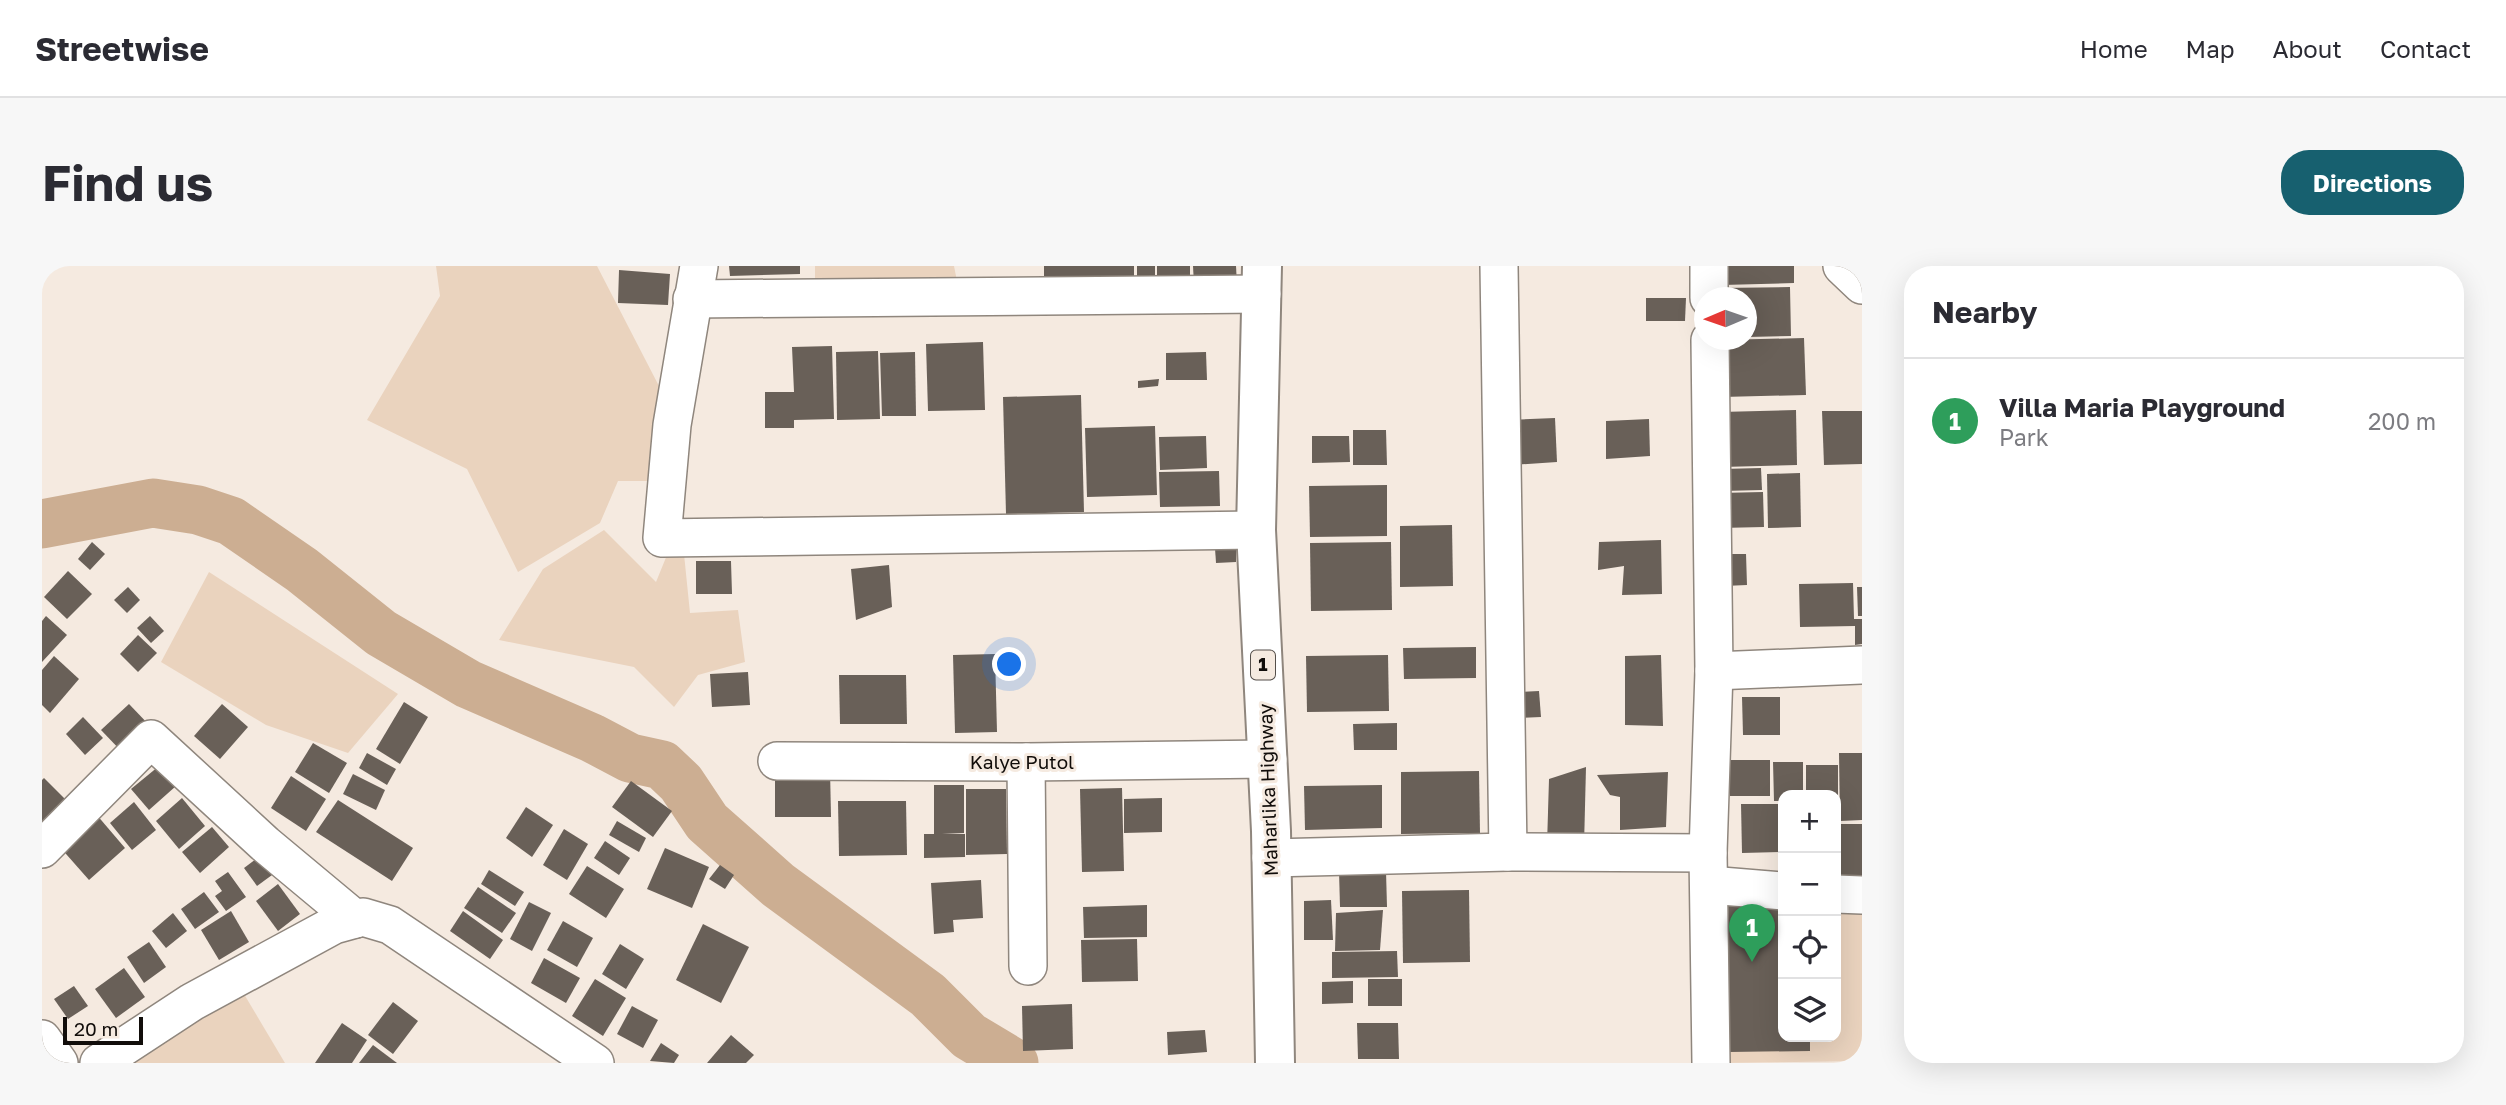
<!DOCTYPE html>
<html lang="en">
<head>
<meta charset="utf-8">
<style>
  :root { --surface:#fff; --page:#f7f7f7; --text:#2b2b33; --muted:#7c7c81; --line:#e1e1e2; --accent:#17606f }
  body { margin:0; font-family:"Golos Text",sans-serif; background:var(--page); color:var(--text) }
  .controls { position:absolute; right:21px; bottom:21px; display:grid; overflow:hidden; border-radius:14px; box-shadow:0 7px 28px #0002 }
  .controls button { width:63px; height:63px; display:grid; place-items:center; padding:0; border:0; border-bottom:2px solid var(--line); background:var(--surface); color:var(--text); font:35px sans-serif }
  .compass { position:absolute; left:1652px; top:21px; width:63px; height:63px; border-radius:50%; background:var(--surface); box-shadow:0 7px 28px #0002; rotate:268deg }
  .scale { position:absolute; left:21px; bottom:18px; width:80px; box-sizing:border-box; padding-left:7px; border:4px solid #110d0a; border-top:0; font-size:19px; line-height:24px; white-space:nowrap; color:#110d0a; -webkit-text-stroke:5px #f5eae0; paint-order:stroke }
  .you { position:absolute; left:968px; top:399px; width:24px; height:24px; margin:-18px; border:5px solid #fff; border-radius:50%; background:#1a73e8; box-shadow:0 0 0 10px #1a73e833 }
  .badge { display:grid; place-items:center; width:46px; height:46px; border-radius:50%; background:var(--accent); color:#fff; font-size:23px; font-weight:700 }
  .pin { position:absolute; translate:-50% -58px; filter:drop-shadow(0 2px 4px #0008) }
  .pin::after { content:''; position:absolute; top:37px; width:24px; height:21px; background:inherit; clip-path:polygon(0 0,100% 0,50% 100%) }
  .list { margin:0; padding:0; list-style:none }
  h2 { display:flex; justify-content:space-between; align-items:center; height:91px; margin:0; padding:0 28px; font-size:30px }
  h2 small { font-size:23px; font-weight:400; color:var(--muted) }
  .list li { display:grid; grid-template-columns:46px 1fr auto; gap:21px; align-items:center; box-sizing:border-box; height:126px; padding:0 28px; border-top:2px solid var(--line) }
  .list b { display:block; font-size:26px; white-space:nowrap }
  .list p { margin:0; font-size:23px; white-space:nowrap; color:var(--muted) }
  .list em { font-size:23px; font-style:normal; color:var(--muted) }
  .icon { flex:none; width:38px; height:38px; fill:none; stroke:currentColor; stroke-width:2; stroke-linecap:round; stroke-linejoin:round }
  .map { position:relative; flex:none; width:1820px; height:797px; overflow:hidden; border-radius:28px }
  header { display:flex; align-items:center; gap:42px; box-sizing:border-box; height:98px; padding:0 35px; background:var(--surface); border-bottom:2px solid var(--line) }
  header strong { font-size:33px }
  nav { display:flex; gap:38px; margin-inline-start:auto; font-size:24px }
  .intro { display:flex; align-items:center; justify-content:space-between; box-sizing:border-box; height:168px; padding:0 42px }
  h1 { margin:0; font-size:49px }
  .button { padding:18px 32px; border-radius:28px; background:var(--accent); color:#fff; font-size:24px; font-weight:700 }
  main { display:flex; gap:42px; padding:0 42px }
  aside { flex:1; background:var(--surface); border-radius:28px; box-shadow:0 7px 28px #0002 }
  .map>svg:first-child { display:block }
  .green { fill:#ead3be }
  .lines { fill:none; stroke-linecap:round; stroke-linejoin:round }
  .river { stroke:#ccae92; stroke-width:49 }
  .building { fill:#696058 }
  .minor-casing { stroke:#8f867d; stroke-width:40 }
  .highway-casing { stroke:#8f867d; stroke-width:42 }
  .minor { stroke:#fff; stroke-width:37 }
  .highway { stroke:#fff; stroke-width:38 }
  .labels { text-anchor:middle; stroke-width:6; stroke-linejoin:round; paint-order:stroke }
  .shield { fill:#f5eae0; stroke:#554f4a; stroke-width:2 }
  .shield-label { font-size:18px; font-weight:bold; fill:#110d0a }
  .street-label { font-size:19px; fill:#110d0a; stroke:#f5eae0 }
</style>
</head>
<body>
<header>
<strong>Streetwise</strong>
<nav><a>Home</a><a>Map</a><a>About</a><a>Contact</a></nav>
</header>
<div class="intro"><h1>Find us</h1><a class="button">Directions</a></div>
<main>
<div class="map">
<svg width="1820" height="797" viewBox="0 0 1820 797">
  <rect width="100%" height="100%" fill="#f5eae0"/>
  <g class="green">
    <polygon points="394,0 555,0 619,124 609,215 576,215 558,257 476,306 425,203 325,154 398,30"/>
    <polygon points="773,0 912,0 916,20 773,18"/>
    <polygon points="562,264 614,316 625,289 642,288 648,347 696,344 703,396 656,409 632,441 592,401 457,374 501,303"/>
    <polygon points="167,306 356,428 306,487 224,459 119,396"/>
    <polygon points="1820,619 1820,795 1681,797 1677,620 1741,620 1741,771 1794,771 1794,620"/>
    <polygon points="199,723 243,797 72,797"/>
  </g>
  <g class="lines">
    <polyline class="river" points="0,258 111,237 156,244 189,255 260,304 339,367 426,418 550,472 588,492 620,499 639,517 665,556 736,619 886,729 927,770 972,797"/>
  </g>
  <g class="building">
    <polygon points="687,0 758,0 758,8 688,10"/>
    <polygon points="1002,0 1092,0 1092,15 1002,13"/>
    <rect x="1095" y="0" width="18" height="20"/>
    <rect x="1115" y="0" width="33" height="23"/>
    <polygon points="1151,0 1194,0 1195,18 1152,19"/>
    <polygon points="1680,0 1752,0 1752,17 1680,19"/>
    <polygon points="577,4 628,8 626,39 576,37"/>
    <polygon points="1748,21 1749,70 1704,71 1704,32 1679,32 1679,22"/>
    <polygon points="1604,32 1644,32 1643,55 1604,55"/>
    <polygon points="1762,72 1764,129 1680,131 1679,74"/>
    <polygon points="941,76 943,144 886,145 884,78"/>
    <polygon points="790,80 792,153 752,154 752,162 723,162 723,126 752,126 750,81"/>
    <polygon points="836,85 838,153 795,154 794,86"/>
    <polygon points="873,86 874,150 840,150 838,87"/>
    <polygon points="1164,86 1165,114 1124,114 1124,87"/>
    <polygon points="1117,113 1116,120 1096,122 1096,115"/>
    <polygon points="1039,129 1042,246 964,248 961,131"/>
    <polygon points="1754,144 1755,199 1679,201 1678,146"/>
    <polygon points="1780,145 1820,145 1820,198 1782,199"/>
    <polygon points="1513,152 1515,196 1469,199 1467,154"/>
    <polygon points="1607,153 1608,190 1564,193 1564,155"/>
    <polygon points="1113,160 1115,229 1045,231 1043,162"/>
    <polygon points="1311,164 1344,164 1345,199 1311,199"/>
    <polygon points="1164,170 1165,202 1118,204 1117,171"/>
    <polygon points="1270,170 1307,170 1308,196 1270,197"/>
    <polygon points="1719,202 1720,224 1680,225 1680,203"/>
    <polygon points="1177,205 1178,240 1118,241 1117,206"/>
    <polygon points="1758,207 1759,261 1726,262 1725,208"/>
    <polygon points="1345,219 1345,270 1268,271 1267,220"/>
    <polygon points="1721,226 1722,261 1678,262 1677,227"/>
    <polygon points="1410,259 1411,320 1358,321 1358,260"/>
    <polygon points="1619,274 1620,328 1580,329 1582,300 1556,304 1557,276"/>
    <polygon points="50,276 63,288 48,304 36,293"/>
    <polygon points="1349,276 1350,344 1269,345 1268,277"/>
    <polygon points="1194,281 1194,296 1174,297 1173,282"/>
    <polygon points="1681,288 1704,288 1705,319 1682,320"/>
    <polygon points="654,295 689,295 690,328 654,328"/>
    <polygon points="847,299 850,341 814,354 809,303"/>
    <polygon points="26,305 50,328 25,353 2,331"/>
    <polygon points="1811,317 1812,353 1820,353 1820,378 1813,379 1813,360 1758,361 1757,318"/>
    <polygon points="86,321 98,334 85,347 72,334"/>
    <polygon points="1815,321 1820,321 1820,350 1816,350"/>
    <polygon points="4,350 25,369 0,396 0,355"/>
    <polygon points="108,350 122,365 109,377 95,362"/>
    <polygon points="96,369 115,387 96,406 78,388"/>
    <polygon points="1434,381 1434,412 1362,413 1361,382"/>
    <polygon points="953,388 955,466 913,467 911,389"/>
    <polygon points="1346,389 1347,445 1265,446 1264,390"/>
    <polygon points="1619,389 1621,460 1583,459 1583,390"/>
    <polygon points="12,390 37,413 8,447 0,439 0,404"/>
    <polygon points="706,406 708,439 670,441 668,408"/>
    <polygon points="797,409 864,409 865,458 798,458"/>
    <polygon points="1497,425 1499,451 1476,452 1474,426"/>
    <polygon points="1700,431 1738,431 1738,469 1701,469"/>
    <polygon points="362,436 386,451 358,498 334,483"/>
    <polygon points="87,438 110,462 82,488 59,464"/>
    <polygon points="180,438 206,461 178,493 152,470"/>
    <polygon points="41,451 61,472 43,489 24,468"/>
    <polygon points="1355,457 1355,484 1312,484 1311,458"/>
    <polygon points="271,477 305,497 287,527 253,506"/>
    <polygon points="325,487 354,503 345,519 317,502"/>
    <polygon points="1797,487 1820,487 1820,554 1798,555"/>
    <rect x="1688" y="494" width="40" height="36"/>
    <polygon points="1731,496 1761,496 1761,529 1741,529 1741,535 1732,535"/>
    <rect x="1764" y="499" width="32" height="30"/>
    <polygon points="117,500 134,520 107,544 89,523"/>
    <polygon points="1544,501 1542,580 1505,579 1507,513"/>
    <polygon points="733,503 788,503 789,551 733,551"/>
    <polygon points="1437,505 1438,567 1359,568 1359,506"/>
    <polygon points="1626,506 1624,561 1578,564 1578,531 1568,529 1555,509"/>
    <polygon points="311,508 343,524 334,544 301,528"/>
    <polygon points="249,510 284,533 264,565 229,542"/>
    <polygon points="2,512 34,544 0,560 0,514"/>
    <polygon points="589,515 630,545 611,571 570,541"/>
    <polygon points="892,519 922,519 922,567 900,568 923,568 923,591 882,592 882,568 892,568"/>
    <polygon points="1340,519 1340,562 1263,564 1262,520"/>
    <polygon points="1080,522 1082,605 1040,606 1038,523"/>
    <polygon points="924,523 964,523 965,588 924,589"/>
    <polygon points="140,532 163,560 137,583 114,555"/>
    <polygon points="1120,532 1120,566 1082,567 1082,533"/>
    <polygon points="296,534 371,582 350,615 274,566"/>
    <polygon points="796,535 864,535 865,589 797,590"/>
    <polygon points="92,536 114,564 90,584 68,557"/>
    <polygon points="1699,538 1741,538 1741,586 1700,587"/>
    <polygon points="484,541 511,559 490,591 464,572"/>
    <polygon points="54,548 83,582 47,614 17,580"/>
    <polygon points="575,555 604,572 597,586 567,569"/>
    <rect x="1794" y="558" width="26" height="58"/>
    <polygon points="170,561 187,581 158,607 140,586"/>
    <polygon points="522,563 546,578 525,614 501,599"/>
    <polygon points="563,575 588,592 577,609 552,592"/>
    <polygon points="623,582 667,601 650,642 605,623"/>
    <polygon points="227,583 241,601 215,620 202,602"/>
    <polygon points="678,599 692,609 683,623 667,613"/>
    <polygon points="545,600 582,623 564,652 527,628"/>
    <polygon points="447,604 482,626 473,640 439,618"/>
    <polygon points="1297,605 1344,605 1345,641 1298,641"/>
    <polygon points="186,606 204,631 184,645 173,630 180,625 173,615"/>
    <polygon points="939,614 941,652 911,654 912,666 892,668 889,617"/>
    <polygon points="236,618 258,648 236,665 214,635"/>
    <polygon points="436,621 474,647 460,667 422,642"/>
    <polygon points="1427,624 1428,696 1361,697 1360,625"/>
    <polygon points="162,626 177,646 153,663 139,643"/>
    <polygon points="1289,634 1291,674 1262,674 1262,635"/>
    <polygon points="487,636 509,647 490,685 468,673"/>
    <polygon points="1686,637 1741,637 1741,771 1768,771 1768,785 1687,786"/>
    <polygon points="1105,639 1105,671 1042,672 1041,641"/>
    <polygon points="1341,644 1338,684 1293,685 1294,647"/>
    <polygon points="189,645 207,676 177,694 159,664"/>
    <polygon points="421,645 461,674 448,693 408,665"/>
    <polygon points="131,647 145,665 124,682 110,665"/>
    <polygon points="521,655 551,672 535,701 505,684"/>
    <polygon points="661,658 707,681 679,737 634,714"/>
    <polygon points="1095,673 1096,715 1040,716 1039,674"/>
    <polygon points="107,676 124,701 102,717 85,691"/>
    <polygon points="578,678 602,693 584,723 560,708"/>
    <polygon points="1355,685 1356,711 1290,712 1290,686"/>
    <polygon points="502,692 538,712 524,737 489,717"/>
    <polygon points="82,702 103,731 74,752 53,723"/>
    <polygon points="553,713 584,732 561,770 530,750"/>
    <rect x="1326" y="713" width="34" height="27"/>
    <polygon points="1311,715 1311,737 1280,738 1280,716"/>
    <polygon points="32,720 46,740 26,753 12,733"/>
    <polygon points="351,736 376,755 351,788 326,769"/>
    <polygon points="1030,738 1031,783 981,785 980,740"/>
    <polygon points="590,740 616,754 601,782 575,768"/>
    <polygon points="300,757 325,774 310,797 273,797"/>
    <polygon points="1315,757 1356,757 1357,793 1316,793"/>
    <polygon points="1163,764 1165,786 1126,789 1125,766"/>
    <polygon points="689,769 712,789 704,797 665,797"/>
    <polygon points="619,777 637,789 632,797 608,795"/>
    <polygon points="331,779 355,797 317,797"/>
  </g>
  <g class="lines">
    <defs>
      <g id="minor">
        <polyline points="657,0 630,159 620,272 1214,264"/>
        <polyline points="1457,0 1466,586"/>
        <polyline points="1667,0 1667,32"/>
        <polyline points="1800,0 1820,19"/>
        <polyline points="650,33 1220,28"/>
        <polyline points="1668,74 1672,405 1666,587 1669,797"/>
        <polyline points="1672,405 1820,399"/>
        <polyline points="735,495 984,496 1226,493"/>
        <polyline points="984,496 986,700"/>
        <polyline points="0,583 109,473 223,578 313,653"/>
        <polyline points="1229,592 1466,586 1666,587"/>
        <polyline points="1667,619 1741,625"/>
        <polyline points="1794,628 1820,629"/>
        <polyline points="0,773 17,797"/>
        <polyline points="57,797 150,736 292,659 321,651 348,659 553,797"/>
      </g>
      <polyline id="highway" points="1220,0 1214,264 1229,565 1233,797"/>
    </defs>
    <use href="#minor" class="minor-casing"/>
    <use href="#highway" class="highway-casing"/>
    <use href="#minor" class="minor"/>
    <use href="#highway" class="highway"/>
  </g>
  <g class="labels">
    <rect class="shield" x="1209" y="384.5" width="24" height="29" rx="5"/>
    <g class="shield-label">
      <text x="1221" y="405">1</text>
    </g>
    <g class="street-label">
      <text x="980" y="503">Kalye Putol</text>
      <text transform="translate(1226 524) rotate(-92)" y="7">Maharlika Highway</text>
    </g>
  </g>
</svg>
<div class="controls">
<button>+</button>
<button>−</button>
<button><svg class="icon" aria-label="locate" viewBox="0 0 24 24"><circle cx="12" cy="12" r="6"/><path d="M12 2v4M12 18v4M2 12h4M18 12h4"/></svg></button>
<button><svg class="icon" aria-label="layers" viewBox="0 0 24 24"><path d="M12 4l9 5-9 5-9-5zM3 14l9 5 9-5"/></svg></button>
</div>
<svg class="compass" viewBox="-18 -18 36 36"><path d="M0-13l5 13h-10z" fill="#e53935"/><path d="M0 13l5-13h-10z" fill="#7c7c81"/></svg>
<div class="scale">20 m</div>
<div class="you"></div>
<div class="pin badge" style="left:1710px;top:696px;background:#2e9e5b">1</div>
</div>
<aside>
<h2>Nearby<small></small></h2>
<ul class="list">
<li><span class="badge" style="background:#2e9e5b">1</span><div><b>Villa Maria Playground</b><p>Park</p></div><em>200 m</em></li>
</ul>
</aside>
</main>
</body>
</html>
